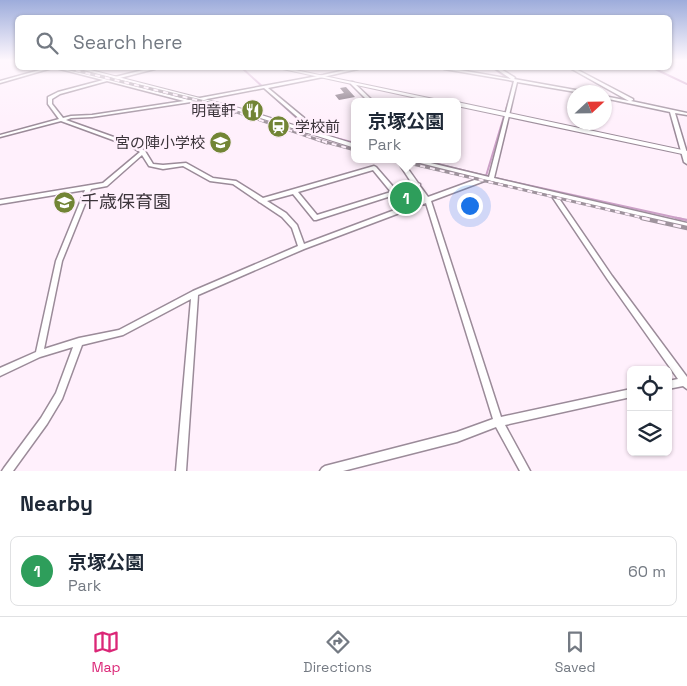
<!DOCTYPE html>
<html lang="en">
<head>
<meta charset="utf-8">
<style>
  :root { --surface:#fff; --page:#f6f6f7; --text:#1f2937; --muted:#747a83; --line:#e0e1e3; --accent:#db2777 }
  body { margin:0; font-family:"Space Grotesk","Noto Sans JP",sans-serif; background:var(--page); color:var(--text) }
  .controls { position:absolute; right:15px; bottom:15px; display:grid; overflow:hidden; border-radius:8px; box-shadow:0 1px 4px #0004 }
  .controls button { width:45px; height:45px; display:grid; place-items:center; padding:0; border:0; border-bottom:1px solid var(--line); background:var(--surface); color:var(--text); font:25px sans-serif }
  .compass { position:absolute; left:567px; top:85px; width:45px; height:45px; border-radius:50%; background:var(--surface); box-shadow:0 1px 4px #0004; rotate:68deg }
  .you { position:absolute; left:469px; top:205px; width:18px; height:18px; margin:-12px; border:4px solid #fff; border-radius:50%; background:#1a73e8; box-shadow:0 0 0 8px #1a73e833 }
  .badge { display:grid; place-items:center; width:32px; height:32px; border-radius:50%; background:var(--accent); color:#fff; font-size:16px; font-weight:700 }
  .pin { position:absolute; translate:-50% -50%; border:2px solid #fff; box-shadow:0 1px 5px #0006 }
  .popup { position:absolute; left:351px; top:98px; width:110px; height:65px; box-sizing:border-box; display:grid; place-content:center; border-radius:8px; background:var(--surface); filter:drop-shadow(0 1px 4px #0005); font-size:16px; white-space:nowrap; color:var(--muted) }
  .popup b { font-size:19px; color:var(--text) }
  .popup::after { content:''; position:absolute; left:50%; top:100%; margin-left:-10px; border:10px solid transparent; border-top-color:var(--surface) }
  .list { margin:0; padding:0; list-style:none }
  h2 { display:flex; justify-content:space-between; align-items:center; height:65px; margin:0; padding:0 20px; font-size:21px }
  h2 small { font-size:16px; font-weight:400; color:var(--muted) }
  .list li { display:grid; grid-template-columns:32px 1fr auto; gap:15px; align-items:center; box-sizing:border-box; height:70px; margin:0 10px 10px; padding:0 10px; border:1px solid var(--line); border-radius:8px }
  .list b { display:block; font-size:19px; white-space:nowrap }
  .list p { margin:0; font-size:16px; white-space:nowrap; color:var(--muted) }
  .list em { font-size:16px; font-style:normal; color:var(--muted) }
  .icon { flex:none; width:28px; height:28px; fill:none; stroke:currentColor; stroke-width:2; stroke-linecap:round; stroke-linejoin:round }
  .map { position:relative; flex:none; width:687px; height:471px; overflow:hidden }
  .search { position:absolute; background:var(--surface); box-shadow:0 1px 4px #0004; left:15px; right:15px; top:15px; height:55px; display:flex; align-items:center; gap:12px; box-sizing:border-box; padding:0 18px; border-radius:8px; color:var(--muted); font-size:19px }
  .sheet { height:145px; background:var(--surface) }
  nav { display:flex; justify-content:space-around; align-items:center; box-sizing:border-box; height:70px; border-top:1px solid var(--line); background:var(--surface); font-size:14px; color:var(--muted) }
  nav a { display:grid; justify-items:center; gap:2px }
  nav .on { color:var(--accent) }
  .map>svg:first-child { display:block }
  .green { fill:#f9d1f3 }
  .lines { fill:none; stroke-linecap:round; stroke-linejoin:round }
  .stream-far1 { stroke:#cca0c7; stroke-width:2 }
  .stream { stroke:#cca0c7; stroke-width:2.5 }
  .building { fill:#70616e }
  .street-casing { stroke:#9b8b99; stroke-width:3 }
  .secondary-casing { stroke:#9b8b99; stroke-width:2 }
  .street { fill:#fff; fill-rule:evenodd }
  .secondary { fill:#fff; fill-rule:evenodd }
  .rail-far1-casing { stroke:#9f939d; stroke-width:3 }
  .rail-casing { stroke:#9f939d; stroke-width:4.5 }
  .rail-far1 { stroke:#fff0fc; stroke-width:2; stroke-dasharray:5; stroke-linecap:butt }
  .rail { stroke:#fff0fc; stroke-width:2.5; stroke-dasharray:8; stroke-linecap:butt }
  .labels { text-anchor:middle; stroke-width:5; stroke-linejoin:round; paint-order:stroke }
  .far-poi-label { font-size:15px; fill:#3c353b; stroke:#fff0fc; text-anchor:end }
  .poi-label { font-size:18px; fill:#3c353b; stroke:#fff0fc; text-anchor:start }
</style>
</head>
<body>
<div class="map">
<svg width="687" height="471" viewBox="0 0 687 471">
  <rect width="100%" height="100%" fill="#fff0fc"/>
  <polygon class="green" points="415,188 423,200 398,208 390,196"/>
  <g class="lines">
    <g class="stream-far1">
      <polyline points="242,68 310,130"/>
      <polyline points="653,68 687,84"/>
      <polyline points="332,137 355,143"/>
      <polyline points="418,159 486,176 514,83 493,68"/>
      <polyline points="486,176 682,219"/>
    </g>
    <polyline class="stream" points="676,218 687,220"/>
  </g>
  <polygon class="building" points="346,87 355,97 339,100 335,95 344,93 340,88"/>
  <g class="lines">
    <defs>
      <g id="street">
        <polygon points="47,68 52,68 0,83 0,81"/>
        <path d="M56,68H61L107,79L151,68H156L155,69L112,80L189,100L323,75L354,68H359L358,69L323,77L268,88L315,127V129L307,133L305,132L310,128L264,88L191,102L92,117L71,118L66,120L136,145L145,151L153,164L163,165L186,163L213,178L236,181L263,198L374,166L376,167L396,190L413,185L396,159H401L418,183L420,184V186L428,197L480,178L404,159H414L489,177L514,81L444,69L442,68H448L511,79L495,68H499L514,77L515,78L514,79L581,91L582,92H576L517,82L494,178L687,223V227L558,197L612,276L687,377V389L683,386L668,389V381L678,379L608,280L551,195L487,180L431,201L501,417L631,389V397L505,425L530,471H520L496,427L457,442L343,471H320L322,468L325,466L457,432L493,419L426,203L304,249L198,295L186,471H176L191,299L123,335L82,345L62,399L47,424L13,471H2L4,468L41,418L56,393L73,347L40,357L0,376V368L36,352L56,261L85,190L0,204V200L103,183L140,152L132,147L61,121L0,137V135L59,119L48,104V97L58,92L103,80ZM107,81L184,101L92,115L71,116L63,118L52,104V99L60,94ZM142,155L149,166L163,169L183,166L210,181L233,184L258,201L259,202L261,203L282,217L292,228L298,246L193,291L119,330L79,338L44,349L62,261L91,189L107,186ZM373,170L391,192L317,215L298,192ZM416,188L424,199L304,244L297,225L286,213L267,201L293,194L314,220H316Z"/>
        <polygon points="570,68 574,68 633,99 633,100 631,101 687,113 687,115 675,113 687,153 687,164 684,162 670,112 604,98 604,96 629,101"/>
        <polygon points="351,82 353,82 374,102 369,102 351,84"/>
        <polygon points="235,108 239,109 230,116 226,116 226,114"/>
      </g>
      <g id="secondary">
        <polygon points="76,68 83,68 239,108 355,144 355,148 235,110"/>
        <polygon points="278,68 286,68 448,102 435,102"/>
        <polygon points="457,102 687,151 687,155 457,106"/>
      </g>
    </defs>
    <use href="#street" class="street-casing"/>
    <use href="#secondary" class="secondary-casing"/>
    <use href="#street" class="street"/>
    <use href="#secondary" class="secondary"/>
    <defs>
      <g id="rail-far1">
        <polyline points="66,68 213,104 327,143"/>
        <polyline points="322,141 355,150"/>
        <polyline points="391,159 648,219"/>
      </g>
      <polyline id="rail" points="642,218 687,228"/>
    </defs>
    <use href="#rail-far1" class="rail-far1-casing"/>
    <use href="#rail" class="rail-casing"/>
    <use href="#rail-far1" class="rail-far1"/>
    <use href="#rail" class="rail"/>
  </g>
  <linearGradient id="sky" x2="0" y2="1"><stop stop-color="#9dacdb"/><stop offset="0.48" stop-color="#fff8fe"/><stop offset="1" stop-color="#fff8fe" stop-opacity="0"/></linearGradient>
  <rect width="687" height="126" fill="url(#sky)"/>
  <defs>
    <symbol id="restaurant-disc" viewBox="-11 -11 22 22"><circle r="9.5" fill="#728535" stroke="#fff0fc"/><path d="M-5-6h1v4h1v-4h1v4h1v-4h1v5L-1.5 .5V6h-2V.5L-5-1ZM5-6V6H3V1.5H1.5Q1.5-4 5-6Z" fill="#fff"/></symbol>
    <symbol id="station-disc" viewBox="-11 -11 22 22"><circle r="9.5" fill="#728535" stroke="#fff0fc"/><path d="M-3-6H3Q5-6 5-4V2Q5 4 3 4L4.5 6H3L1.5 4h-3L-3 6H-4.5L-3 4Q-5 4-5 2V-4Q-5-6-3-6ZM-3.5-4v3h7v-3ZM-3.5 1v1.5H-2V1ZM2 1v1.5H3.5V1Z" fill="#fff"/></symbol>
    <symbol id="school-disc" viewBox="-11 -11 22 22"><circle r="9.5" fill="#728535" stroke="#fff0fc"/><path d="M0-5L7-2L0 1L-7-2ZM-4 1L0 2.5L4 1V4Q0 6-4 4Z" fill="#fff"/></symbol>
  </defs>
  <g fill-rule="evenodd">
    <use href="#restaurant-disc" x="240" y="98" width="25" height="25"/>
    <use href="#station-disc" x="266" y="114" width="25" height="25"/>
    <use href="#school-disc" x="208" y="130" width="25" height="25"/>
    <use href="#school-disc" x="52" y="190" width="25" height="25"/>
  </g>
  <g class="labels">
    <g class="far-poi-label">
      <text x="236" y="116">明竜軒</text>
      <text x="295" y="132" text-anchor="start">学校前</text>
      <text x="205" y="148">宮の陣小学校</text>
    </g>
    <g class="poi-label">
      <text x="81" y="208">千歳保育園</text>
    </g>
  </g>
</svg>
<div class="controls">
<button><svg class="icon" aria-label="locate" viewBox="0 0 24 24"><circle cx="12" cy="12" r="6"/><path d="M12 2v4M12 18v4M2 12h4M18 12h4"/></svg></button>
<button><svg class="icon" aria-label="layers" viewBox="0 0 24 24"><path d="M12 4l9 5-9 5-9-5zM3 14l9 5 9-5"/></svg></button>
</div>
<svg class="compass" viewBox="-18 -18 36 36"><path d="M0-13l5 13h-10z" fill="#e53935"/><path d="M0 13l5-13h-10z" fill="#747a83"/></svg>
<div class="you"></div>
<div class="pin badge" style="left:406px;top:198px;background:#2e9e5b">1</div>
<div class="popup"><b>京塚公園</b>Park</div>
<div class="search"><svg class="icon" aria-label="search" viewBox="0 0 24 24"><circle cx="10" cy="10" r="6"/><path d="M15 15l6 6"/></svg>Search here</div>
</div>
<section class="sheet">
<h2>Nearby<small></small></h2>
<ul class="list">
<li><span class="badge" style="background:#2e9e5b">1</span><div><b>京塚公園</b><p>Park</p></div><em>60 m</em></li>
</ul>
</section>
<nav>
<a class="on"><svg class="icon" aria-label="map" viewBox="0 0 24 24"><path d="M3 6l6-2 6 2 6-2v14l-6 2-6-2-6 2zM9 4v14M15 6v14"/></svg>Map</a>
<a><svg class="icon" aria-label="directions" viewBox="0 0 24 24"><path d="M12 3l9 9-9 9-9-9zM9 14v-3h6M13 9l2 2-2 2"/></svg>Directions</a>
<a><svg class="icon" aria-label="saved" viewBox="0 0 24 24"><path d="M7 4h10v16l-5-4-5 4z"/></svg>Saved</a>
</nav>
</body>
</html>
